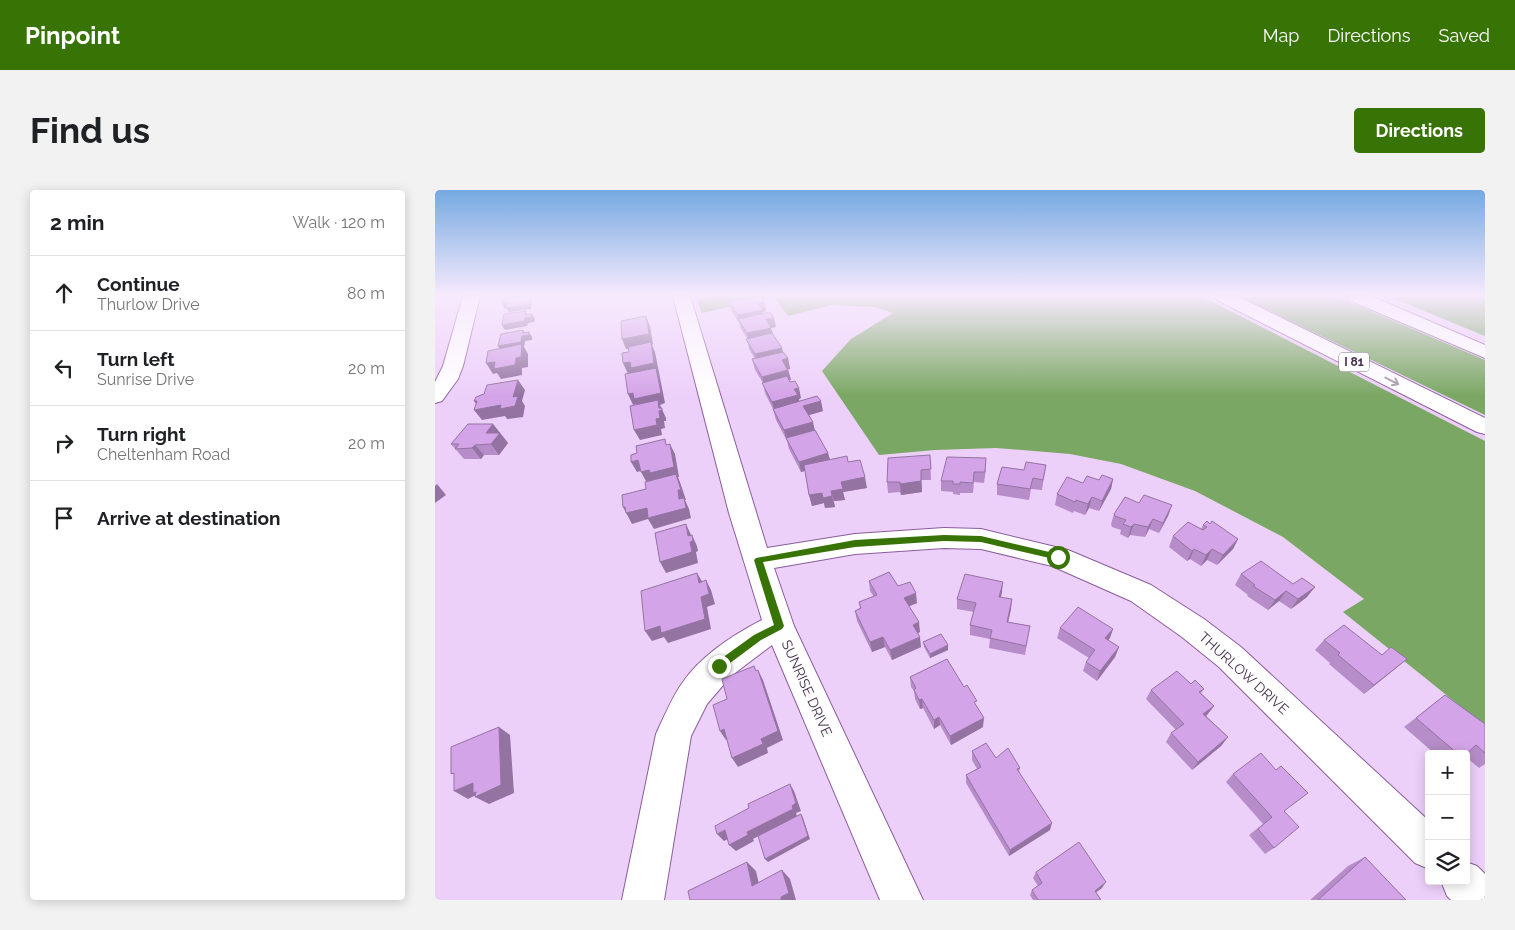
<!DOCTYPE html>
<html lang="en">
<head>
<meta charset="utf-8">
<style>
  :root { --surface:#fff; --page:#f2f2f2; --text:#202124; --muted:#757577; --line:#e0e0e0; --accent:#387306 }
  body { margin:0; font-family:Raleway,sans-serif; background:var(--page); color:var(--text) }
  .controls { position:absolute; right:15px; bottom:15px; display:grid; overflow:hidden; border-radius:5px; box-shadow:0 2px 12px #0003 }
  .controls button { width:45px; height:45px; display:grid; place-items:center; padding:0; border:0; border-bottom:1px solid var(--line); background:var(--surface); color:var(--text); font:25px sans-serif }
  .stop { position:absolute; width:15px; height:15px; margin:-11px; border:4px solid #387306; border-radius:50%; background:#fff }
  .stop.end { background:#387306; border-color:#fff; box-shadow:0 1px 5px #0008 }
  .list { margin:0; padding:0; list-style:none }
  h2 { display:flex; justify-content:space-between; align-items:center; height:65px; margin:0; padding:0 20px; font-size:21px }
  h2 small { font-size:16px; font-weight:400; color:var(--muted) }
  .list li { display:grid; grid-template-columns:32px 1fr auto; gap:15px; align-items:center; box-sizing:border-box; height:75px; padding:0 20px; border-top:1px solid var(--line) }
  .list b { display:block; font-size:19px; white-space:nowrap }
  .list p { margin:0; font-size:16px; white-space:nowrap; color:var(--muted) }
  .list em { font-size:16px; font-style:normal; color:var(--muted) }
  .icon { flex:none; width:28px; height:28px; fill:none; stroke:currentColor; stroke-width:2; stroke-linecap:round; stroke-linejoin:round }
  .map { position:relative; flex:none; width:1050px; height:710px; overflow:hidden; border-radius:5px }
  header { display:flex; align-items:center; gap:30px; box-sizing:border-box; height:70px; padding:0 25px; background:var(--accent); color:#fff }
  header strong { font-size:24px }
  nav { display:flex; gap:28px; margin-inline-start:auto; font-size:18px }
  .intro { display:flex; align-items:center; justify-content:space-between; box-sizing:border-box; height:120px; padding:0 30px }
  h1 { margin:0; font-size:35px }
  .button { padding:12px 22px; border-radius:5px; background:var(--accent); color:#fff; font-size:18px; font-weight:700 }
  main { display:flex; gap:30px; padding:0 30px }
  aside { flex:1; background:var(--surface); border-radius:5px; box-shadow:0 2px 12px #0003 }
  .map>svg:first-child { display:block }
  .forest { fill:#7aa763 }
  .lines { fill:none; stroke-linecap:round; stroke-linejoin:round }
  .minor-casing { stroke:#8a5d9c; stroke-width:2 }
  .highway-casing { stroke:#8a5d9c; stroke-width:2 }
  .minor { fill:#fff; fill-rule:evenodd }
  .highway { fill:#fff; fill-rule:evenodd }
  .wall { fill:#b68dc8 }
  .shaded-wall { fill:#9473a2 }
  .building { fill:#d4a4e8; stroke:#9473a2 }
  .oneway { stroke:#a298a6 }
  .route { fill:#387306 }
  .labels { text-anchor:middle; stroke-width:4; stroke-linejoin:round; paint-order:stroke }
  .shield { fill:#fdfdfd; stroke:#7c6e82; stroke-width:1 }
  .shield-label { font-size:12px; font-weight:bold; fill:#45314d }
  .street-label { font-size:14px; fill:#45314d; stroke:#fdfdfd }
</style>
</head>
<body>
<header>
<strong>Pinpoint</strong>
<nav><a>Map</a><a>Directions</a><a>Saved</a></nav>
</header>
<div class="intro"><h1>Find us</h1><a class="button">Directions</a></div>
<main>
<aside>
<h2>2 min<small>Walk · 120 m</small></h2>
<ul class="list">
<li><svg class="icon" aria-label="ahead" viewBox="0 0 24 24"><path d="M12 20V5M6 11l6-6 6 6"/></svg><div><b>Continue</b><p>Thurlow Drive</p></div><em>80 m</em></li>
<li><svg class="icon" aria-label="left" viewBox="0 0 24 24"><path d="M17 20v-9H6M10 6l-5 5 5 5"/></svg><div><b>Turn left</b><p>Sunrise Drive</p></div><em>20 m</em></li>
<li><svg class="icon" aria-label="right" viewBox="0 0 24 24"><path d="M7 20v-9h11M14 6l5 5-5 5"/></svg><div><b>Turn right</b><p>Cheltenham Road</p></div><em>20 m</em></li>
<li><svg class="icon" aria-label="arrive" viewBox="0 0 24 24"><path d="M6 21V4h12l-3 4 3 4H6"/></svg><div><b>Arrive at destination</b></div></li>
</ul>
</aside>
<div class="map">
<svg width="1050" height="710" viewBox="0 0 1050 710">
  <rect width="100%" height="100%" fill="#edd0fa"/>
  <g class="forest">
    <polygon points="273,106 768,107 1050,251 1050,536 908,422 929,409 848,347 760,301 686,274 635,264 561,258 500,260 444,265 387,181 416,149 458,123 439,117 397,115 353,126 339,107 267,123 261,109"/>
    <polygon points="806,107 903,107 1050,170 1050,225"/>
    <polygon points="955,107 1050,107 1050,146"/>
  </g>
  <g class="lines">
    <defs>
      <g id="minor">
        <polygon points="28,106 45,106 28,176 23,189 7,211 0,213 0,192 8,176"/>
        <path d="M238,106H255L332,358L420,344L509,338L546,339L633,360L716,395L769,429L806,457L994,631V679L980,673L784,477L747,447L696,411L617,376L546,359L509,358L420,364L339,378L359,436L488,710H445L337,455L296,486L272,514L256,546L229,710H187L221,544C229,527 237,507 248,492C267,465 298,445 327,430L294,323Z"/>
        <polygon points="1031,672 1042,676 1050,684 1050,710 1016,710 1012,706 1006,691 1031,691"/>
      </g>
      <g id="highway">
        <polygon points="780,106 802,106 1050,228 1050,244 1042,242 782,110"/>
        <polygon points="912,106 936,106 1050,155 1050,168 914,110"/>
      </g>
    </defs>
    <use href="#minor" class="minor-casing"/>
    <use href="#highway" class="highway-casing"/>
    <use href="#minor" class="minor"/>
    <use href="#highway" class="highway"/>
  </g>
  <g class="wall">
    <polygon points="329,111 331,121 328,122 328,123 341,137 336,138 337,143 347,158 348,162 353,168 355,179 353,179 356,190 354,190 366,208 364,209 364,211 388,221 374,225 380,240 395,269 413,272 432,298 408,302 410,310 399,311 400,317 390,318 389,313 377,316 374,305 370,281 366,282 354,259 352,251 341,230 338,219 330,203 328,193 320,180 317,169 320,169 314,159 312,148 306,139 304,133 297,122 294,112"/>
    <polygon points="58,234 73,253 64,265 49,265 46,269 29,269 16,254"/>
    <polygon points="495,265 496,290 486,290 487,302 466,305 465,302 453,303 452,292"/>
    <polygon points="611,275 607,300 596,299 594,310 562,305 562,294 589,280"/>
    <polygon points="551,279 549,293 539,292 538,303 525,303 525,305 518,304 518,302 506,301 506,291"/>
    <polygon points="678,289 676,299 664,321 654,318 650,325 639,321 638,323 620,315 622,304 648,293"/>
    <polygon points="704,313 737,315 733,326 724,343 714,339 710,347 695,345 693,348 685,344 686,340 677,337 676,334 679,324"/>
    <polygon points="768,335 803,349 798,359 782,375 772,370 766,376 755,369 752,371 734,357 738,346 766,339"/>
    <polygon points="806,384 872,407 856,419 844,411 833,420 812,406 813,405 800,395"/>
    <polygon points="434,391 463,396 482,413 474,416 485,442 483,443 486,457 457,470 450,457 437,462 422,431 420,421 425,418 424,412 439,407 435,401"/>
    <polygon points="567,402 566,407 576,419 573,432 595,436 590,465 554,458 555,449 535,445 535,435 539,422 522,419 522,409"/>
    <polygon points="625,438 678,439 673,450 684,457 680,467 662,491 648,481 651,472 654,468 622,448"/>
    <polygon points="889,450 947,465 972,469 961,478 929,504 894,474 895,473 880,460"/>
    <polygon points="488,452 513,455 513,460 495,468 489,457"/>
    <polygon points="475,487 542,517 548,537 516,555 505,535 499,539 488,518 485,519 480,509 479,501 476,497"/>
    <polygon points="756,494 769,499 766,503 779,516 771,526 793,547 786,556 757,580 731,552 736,543 741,540 711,509 716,500"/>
    <polygon points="1010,505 1050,534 1050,574 1044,578 1031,567 1031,564 1000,564 969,537"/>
    <polygon points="537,561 561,568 585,578 584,582 615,640 574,666 531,593 531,585 542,579 537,570"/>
    <polygon points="798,584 849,621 839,658 830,664 814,645 828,634 791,592"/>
    <polygon points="930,667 971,710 875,710 913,676"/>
    <polygon points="601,682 667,698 661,702 666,710 598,710 595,705 597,700 603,696 598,688"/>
  </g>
  <g class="shaded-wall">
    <polygon points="94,106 97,106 97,107 96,119 74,122 72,119 70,119 67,114"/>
    <polygon points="329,111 331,121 328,122 330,129 304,131 303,125 323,113"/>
    <polygon points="91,121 93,126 97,124 100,129 99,132 93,133 92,136 70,140 67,135 90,125"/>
    <polygon points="211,126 215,136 218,154 217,155 220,162 230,213 225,215 231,228 231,231 229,231 230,238 226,239 227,245 205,250 199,240 204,219 201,214 198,215 193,204 193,184 188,173 216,155 191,159 187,149"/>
    <polygon points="339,128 341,137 336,138 339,147 315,153 312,143 331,129"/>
    <polygon points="88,140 91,146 94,142 97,147 97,150 90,151 89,157 93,164 93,177 87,178 87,185 66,189 62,183 58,184 51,173 81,168 66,161 63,156 88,143"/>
    <polygon points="347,158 349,168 323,174 320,164"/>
    <polygon points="353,168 355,179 350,180 347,170"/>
    <polygon points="353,180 356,190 330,197 327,187"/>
    <polygon points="83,190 90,200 87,211 90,216 88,227 72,229 70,226 47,230 39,220 45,219 39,211 78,207"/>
    <polygon points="364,198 366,208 364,209 365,215 340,222 337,212 359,199"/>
    <polygon points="386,211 388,221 371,226 368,216"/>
    <polygon points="378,232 380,242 351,248 349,240"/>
    <polygon points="58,234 73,253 64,265 56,254 51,243"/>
    <polygon points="235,254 240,264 244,287 243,287 246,295 251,310 250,310 254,319 256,328 219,339 213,329 197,334 188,317 190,317 194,322 219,291 212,293 206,282"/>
    <polygon points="40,255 49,265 46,269 37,258"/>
    <polygon points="393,263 396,273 366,282 364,272"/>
    <polygon points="203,270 209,280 202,282 196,272"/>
    <polygon points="486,280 487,302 466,305 465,294"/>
    <polygon points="430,287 432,298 408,302 410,310 399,311 396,301 406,292"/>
    <polygon points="678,289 676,299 664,321 667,311"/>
    <polygon points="2,294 11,305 0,313 0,296"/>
    <polygon points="387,303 397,306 400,317 390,318 389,313 377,316 374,305"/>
    <polygon points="657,307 654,318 650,325 653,314"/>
    <polygon points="737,315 733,326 724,343 728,333"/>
    <polygon points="718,329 714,339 710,347 713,337"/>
    <polygon points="251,334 256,345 258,351 257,345 262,356 263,361 261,362 263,373 231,383 225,372 253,346"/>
    <polygon points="699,334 695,345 693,348 696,337"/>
    <polygon points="803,349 798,359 782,375 788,365"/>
    <polygon points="759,359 755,369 752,371 757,361"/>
    <polygon points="777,359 772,370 766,376 771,365"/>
    <polygon points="262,383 268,393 264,393"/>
    <polygon points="271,390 276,400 280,414 272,417 276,439 233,453 229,447 217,451 210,441 266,407"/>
    <polygon points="568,392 567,402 563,417 564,407"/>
    <polygon points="880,397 872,407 856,419 863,409"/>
    <polygon points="851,401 844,411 833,420 840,410"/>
    <polygon points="481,403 482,413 470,418 469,408"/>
    <polygon points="577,409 576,419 571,442 572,432"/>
    <polygon points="484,432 485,442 479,445 478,435"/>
    <polygon points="678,439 675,448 667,458 670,448"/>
    <polygon points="448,447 450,457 437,462 435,452"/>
    <polygon points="485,447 486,457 457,470 455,460"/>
    <polygon points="513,455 513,460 495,468 495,464"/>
    <polygon points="684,457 680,467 662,491 665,481"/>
    <polygon points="972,469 961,478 929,504 939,495"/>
    <polygon points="323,480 328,490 348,550 332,558 333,563 303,577 297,568 326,549"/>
    <polygon points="487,509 488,518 485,519 484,510"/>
    <polygon points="779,516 772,525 762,532 768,524"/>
    <polygon points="504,527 505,535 499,539 499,530"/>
    <polygon points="549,528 548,537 516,555 515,546"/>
    <polygon points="64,537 75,545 79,603 54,614 40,607 41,605 33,609 19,601 38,593"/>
    <polygon points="289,539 295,548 291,550 285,541"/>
    <polygon points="793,547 786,556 757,580 763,572"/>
    <polygon points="355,594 359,601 366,621 361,623 362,626 318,649 319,651 301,661 294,655 312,642 357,616"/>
    <polygon points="366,624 368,628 375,649 333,672 330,669"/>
    <polygon points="617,633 615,640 574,666 575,660"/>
    <polygon points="290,640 297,647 289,651 282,644"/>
    <polygon points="312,672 321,681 326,703 317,696"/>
    <polygon points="347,680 355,689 361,710 346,710 346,707"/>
    <polygon points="671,692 667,698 656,706 660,701"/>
  </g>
  <g class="building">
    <polygon points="72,106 94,106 94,114 71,118 72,113 67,114 67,110 72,110"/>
    <polygon points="325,106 329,111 323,113 327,120 303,125 294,112"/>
    <polygon points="91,121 90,125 97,124 96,127 90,128 89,131 67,135 69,124"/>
    <polygon points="335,122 339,128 331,129 336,138 312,143 303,129"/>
    <polygon points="211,126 214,144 187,149 186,131"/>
    <polygon points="88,140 88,143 94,142 94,145 87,146 86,152 63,156 66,144"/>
    <polygon points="337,143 347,158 320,164 311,149"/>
    <polygon points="216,152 219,173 196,178 195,172 188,173 187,163 194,162 193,157"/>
    <polygon points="87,154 86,167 81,168 80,175 59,179 60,172 51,173 53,161"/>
    <polygon points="348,162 353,168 347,170 353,180 327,187 317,169"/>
    <polygon points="221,178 226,203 199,209 198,203 193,204 190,184"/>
    <polygon points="352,186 355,192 360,191 364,198 359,199 363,205 337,212 327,193"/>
    <polygon points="83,190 78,207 83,206 80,216 65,219 66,215 39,220 42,211 39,211 41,207 49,204 52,195"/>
    <polygon points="382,206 386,211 368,216 378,232 349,240 338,219"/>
    <polygon points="223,210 224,218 227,218 227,220 224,221 225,228 221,229 222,235 199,240 195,216"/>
    <polygon points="33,234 58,234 51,243 65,243 56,254 40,255 37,258 20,259 24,254 16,254"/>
    <polygon points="380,240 393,263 364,272 351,248"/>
    <polygon points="230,249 231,255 235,254 239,277 215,283 214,280 206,282 203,270 196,272 196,265 202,263 201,256"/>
    <polygon points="495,265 496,279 486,280 486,291 465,294 465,292 452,292 453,268"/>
    <polygon points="412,266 413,272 425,270 430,287 406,292 408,299 396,301 397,306 388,308 387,303 374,305 369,275"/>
    <polygon points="512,267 551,268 550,282 539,282 538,293 525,292 525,294 518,294 518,291 506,291"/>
    <polygon points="591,272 611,275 608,290 598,288 595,299 562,294 567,277 589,280"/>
    <polygon points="241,284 246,300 243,300 244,309 249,308 251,318 213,328 212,318 191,323 190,317 188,317 187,305 211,299 210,292"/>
    <polygon points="667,285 678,289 667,311 657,307 653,314 641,310 640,312 622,304 632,287 648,293 652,286 664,290"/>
    <polygon points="709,305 737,315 728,333 718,329 713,337 699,334 696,337 688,334 691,330 680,326 679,324 690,307 704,313"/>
    <polygon points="772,331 775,334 777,331 803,349 788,365 777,359 771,365 759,359 757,361 738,346 753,332 768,340 772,337 768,335"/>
    <polygon points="251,334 253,346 257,345 258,351 255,352 257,362 225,372 220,343"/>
    <polygon points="826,371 858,394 867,388 880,397 863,409 851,401 840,410 818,396 820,395 806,384"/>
    <polygon points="454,382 463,396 475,392 481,403 469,408 484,432 478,435 485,447 455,460 448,447 435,452 420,421 426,418 424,412 442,405 434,391"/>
    <polygon points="262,383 264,393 271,390 274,404 266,407 270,429 226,443 225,436 210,441 206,401"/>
    <polygon points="530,384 568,392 564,407 577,409 572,432 595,436 591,456 555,448 557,440 535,435 541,413 522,409"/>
    <polygon points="643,417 678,439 670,448 684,457 665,481 651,472 660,460 625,438"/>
    <polygon points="909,435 947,465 956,457 972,469 939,495 903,465 905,463 889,450"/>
    <polygon points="506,444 513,455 495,464 488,452"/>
    <polygon points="512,469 529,497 532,495 542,511 539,512 549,528 515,546 504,527 499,530 487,509 484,510 479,500 481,498 475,487"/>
    <polygon points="319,476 321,481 323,480 343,541 326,549 328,554 297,568 289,539 285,541 278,515 292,509 287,489"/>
    <polygon points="742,481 756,494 760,490 769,499 764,502 779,516 768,524 793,547 763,572 736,543 749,534 716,500"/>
    <polygon points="1010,505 1050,534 1050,563 1041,555 1031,564 1023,564 981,528"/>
    <polygon points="64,537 66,595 40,607 41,602 38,603 38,593 19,601 19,583 16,584 16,557"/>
    <polygon points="551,553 561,568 573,558 585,578 582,579 617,633 575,660 531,585 546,577 537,561"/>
    <polygon points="826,563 841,580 846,576 873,603 849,621 864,637 839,658 823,639 837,627 798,584"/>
    <polygon points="355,594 361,613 357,616 358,619 312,642 313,645 294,655 290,640 282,644 280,636 314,618 313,614"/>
    <polygon points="366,624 373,646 330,669 323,646"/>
    <polygon points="644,652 671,692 660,701 666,710 603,710 597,700 607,693 601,682"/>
    <polygon points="930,667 971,710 883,710"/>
    <polygon points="312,672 317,696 347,680 354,703 346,707 346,710 255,710 253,701"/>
  </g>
  <defs><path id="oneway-shaft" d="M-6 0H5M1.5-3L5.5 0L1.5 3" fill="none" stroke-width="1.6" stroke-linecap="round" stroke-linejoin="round" transform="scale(1.25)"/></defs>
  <use class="oneway" href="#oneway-shaft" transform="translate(957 191) rotate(27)"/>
  <linearGradient id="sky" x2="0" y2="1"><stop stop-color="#75a9e1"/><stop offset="0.51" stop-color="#f7eafd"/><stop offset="1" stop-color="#f7eafd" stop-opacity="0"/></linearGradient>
  <rect width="1050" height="206" fill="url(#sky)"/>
  <polygon class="route" points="509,345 546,346 623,364 628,367 623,370 546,352 509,351 420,357 328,372 349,436 347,439 326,450 287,479 280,479 280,473 319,445 339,435 319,370 321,368 420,350"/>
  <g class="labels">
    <rect class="shield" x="904" y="162.5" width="30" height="19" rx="4"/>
    <g class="shield-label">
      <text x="919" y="176">I 81</text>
    </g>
    <g class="street-label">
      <text transform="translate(809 483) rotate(42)" y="5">THURLOW DRIVE</text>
      <text transform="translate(372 498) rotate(66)" y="5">SUNRISE DRIVE</text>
    </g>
  </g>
</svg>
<div class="controls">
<button>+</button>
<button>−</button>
<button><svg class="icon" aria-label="layers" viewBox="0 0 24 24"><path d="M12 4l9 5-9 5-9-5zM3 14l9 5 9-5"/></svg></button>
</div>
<div class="stop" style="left:623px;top:367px"></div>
<div class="stop end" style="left:284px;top:476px"></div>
</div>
</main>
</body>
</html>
